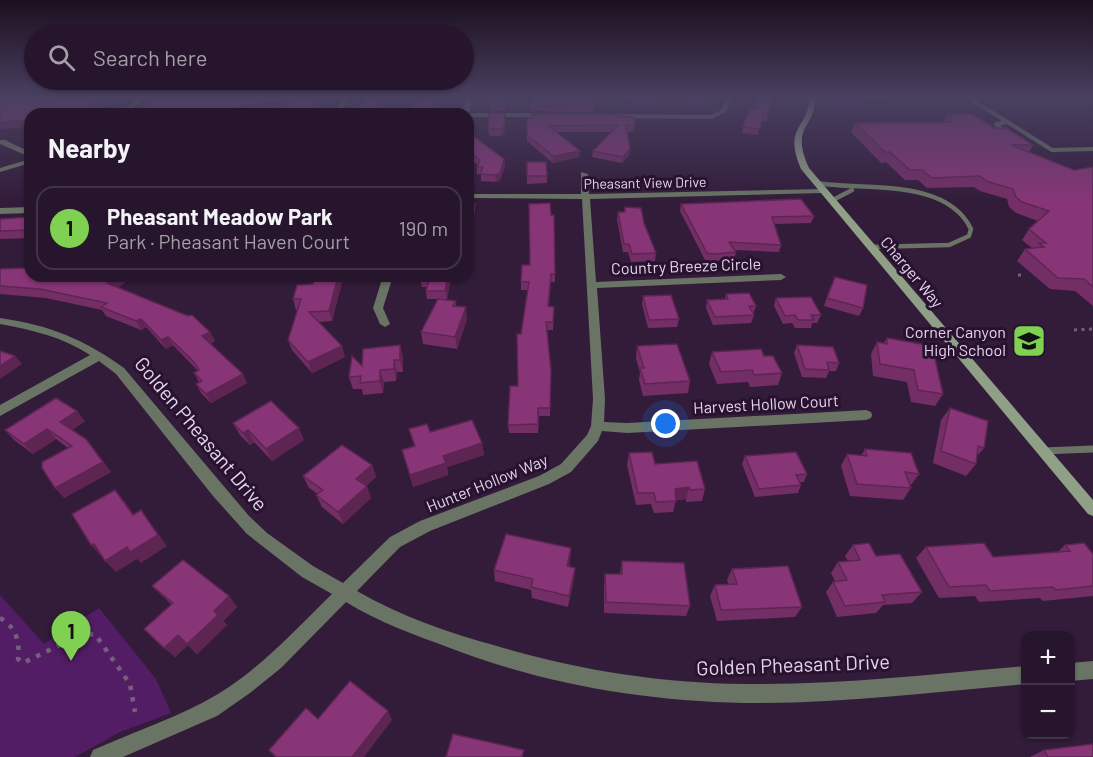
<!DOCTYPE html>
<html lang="en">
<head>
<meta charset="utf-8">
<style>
  :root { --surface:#26152c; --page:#2e1e34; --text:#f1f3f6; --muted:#a49fa9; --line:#423448; --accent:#80d051 }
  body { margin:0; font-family:Barlow,sans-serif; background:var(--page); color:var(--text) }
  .controls { position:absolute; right:18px; bottom:18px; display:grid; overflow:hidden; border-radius:12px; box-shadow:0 2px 4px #0004 }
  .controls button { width:54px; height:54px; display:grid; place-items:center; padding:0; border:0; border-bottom:2px solid var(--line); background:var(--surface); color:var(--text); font:30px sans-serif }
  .you { position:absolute; left:666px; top:424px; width:21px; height:21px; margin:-15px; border:4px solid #fff; border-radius:50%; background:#1a73e8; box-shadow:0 0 0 9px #1a73e833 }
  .badge { display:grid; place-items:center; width:39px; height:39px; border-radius:50%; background:var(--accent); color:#111; font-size:20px; font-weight:700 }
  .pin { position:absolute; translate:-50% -50px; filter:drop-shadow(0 2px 3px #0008) }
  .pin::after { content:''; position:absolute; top:32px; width:21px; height:18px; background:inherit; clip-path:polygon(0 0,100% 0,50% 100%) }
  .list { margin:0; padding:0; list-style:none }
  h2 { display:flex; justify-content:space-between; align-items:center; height:78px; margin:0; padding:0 24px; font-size:26px }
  h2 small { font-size:20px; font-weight:400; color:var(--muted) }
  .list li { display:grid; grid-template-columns:39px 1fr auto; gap:18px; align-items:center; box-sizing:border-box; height:84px; margin:0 12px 12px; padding:0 12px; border:2px solid var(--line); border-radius:18px }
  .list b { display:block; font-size:22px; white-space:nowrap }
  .list p { margin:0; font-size:20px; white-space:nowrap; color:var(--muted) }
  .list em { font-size:20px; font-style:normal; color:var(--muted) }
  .icon { flex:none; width:33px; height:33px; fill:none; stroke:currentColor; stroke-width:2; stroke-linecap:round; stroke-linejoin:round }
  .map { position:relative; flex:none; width:1093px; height:757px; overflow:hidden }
  .search { position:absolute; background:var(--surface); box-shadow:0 2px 4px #0004; left:24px; top:24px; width:450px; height:66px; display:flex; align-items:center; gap:15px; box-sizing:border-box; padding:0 21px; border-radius:33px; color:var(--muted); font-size:22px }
  .panel { position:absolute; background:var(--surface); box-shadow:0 2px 4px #0004; left:24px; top:108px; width:450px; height:174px; border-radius:18px }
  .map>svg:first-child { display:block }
  .green { fill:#531d66 }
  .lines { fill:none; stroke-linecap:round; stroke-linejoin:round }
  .path-far1 { stroke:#73607a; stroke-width:3; stroke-dasharray:3 4.5; stroke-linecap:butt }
  .path { stroke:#73607a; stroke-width:4.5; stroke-dasharray:4.5 7; stroke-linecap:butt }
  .lane-far2 { stroke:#697464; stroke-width:4 }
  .lane-far1 { stroke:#697464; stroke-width:4.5 }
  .lane { stroke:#697464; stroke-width:7 }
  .street { fill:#697464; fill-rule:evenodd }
  .secondary { fill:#8fa087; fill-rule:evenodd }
  .wall { fill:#742e66 }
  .shaded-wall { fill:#5e2553 }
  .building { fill:#873577; stroke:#5e2553; stroke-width:1.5 }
  .labels { text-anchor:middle; stroke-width:6; stroke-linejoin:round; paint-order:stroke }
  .far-street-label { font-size:14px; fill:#e3d5e9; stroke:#281230 }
  .street-label { font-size:16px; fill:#e3d5e9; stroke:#281230 }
  .poi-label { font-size:16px; fill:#e3d5e9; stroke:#281230; text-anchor:end }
  .near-street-label { font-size:20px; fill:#e3d5e9; stroke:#281230 }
</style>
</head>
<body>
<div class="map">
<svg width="1093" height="757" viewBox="0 0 1093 757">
  <rect width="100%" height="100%" fill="#321c3a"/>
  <g class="green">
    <polygon points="821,96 961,96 966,100 956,97 861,100 860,103 829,101"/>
    <polygon points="0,595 44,644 99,608 156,679 171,713 120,732 75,757 0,757"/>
  </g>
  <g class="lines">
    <g class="path-far1">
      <polyline points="1018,275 1022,275"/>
      <polyline points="1074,330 1093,329"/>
    </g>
    <path class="path" d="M0,618C16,627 20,641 18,659L23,663L78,636L95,634L130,684L135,712"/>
    <g class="lane-far2">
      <polyline points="966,96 1052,150 1093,149"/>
      <polyline points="1089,96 1093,98"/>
      <polyline points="1004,131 996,124 1007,122"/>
    </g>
    <g class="lane-far1">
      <path d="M817,183C863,191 946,177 971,229L969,236L949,245L870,247"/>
      <polyline points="831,201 852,190"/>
    </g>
    <polyline class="lane" points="1043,451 1093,449"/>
    <g class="street">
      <polygon points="141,96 148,96 125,114 118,114"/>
      <polygon points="345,96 351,96 338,114 332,114"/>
      <polygon points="467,96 473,96 469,113 548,113 551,115 548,117 468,117 468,114 462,114"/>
      <polygon points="727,96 733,96 726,112 712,119 607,118 604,116 607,114 711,115 720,111"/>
      <polygon points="0,140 5,140 30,152 30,157 0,144"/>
      <polygon points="30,159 30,163 0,172 0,168"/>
      <path d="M581,172L588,174L589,194L823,189L827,191L823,193L590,199L596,282L781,274L786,277L781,280L597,288L605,399L604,422L627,423L866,410L871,412L872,415L871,418L866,420L627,433L602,431L598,441L571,472L549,484L430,531L400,547L357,591C400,616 449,633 497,646C577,670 660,683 744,684C838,685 932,674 1026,666V684C932,692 838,704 744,703C644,701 543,684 450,648C415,635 378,622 346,602L281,668L250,693L217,716L123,757H90L93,750C129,734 167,721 202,703C253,677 292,633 332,594L302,577L247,534L213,496L116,374L99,361L0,416V405L90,355C63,337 32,330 0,324V318C49,325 84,339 124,368L249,516L267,533L313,566L343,583L390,537L420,521L539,476L561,464L587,435L591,426L593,399L582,199L468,198V194H581Z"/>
      <polygon points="30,207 30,213 0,214 0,208"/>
      <polygon points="383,276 393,276 383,308 390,324 385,327 380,324 373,308"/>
      <polygon points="1093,661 1093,679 1070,681 1070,663"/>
    </g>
    <path class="secondary" d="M809,96H815C817,129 789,124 809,168L1093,500V516L1088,514L801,169C782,124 810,130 809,96Z"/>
  </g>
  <g class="wall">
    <polygon points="423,96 447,96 446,100 442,100"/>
    <polygon points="531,96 594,96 593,112 531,111"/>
    <polygon points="615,96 657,96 659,101 659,106 633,107 633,102"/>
    <polygon points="705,96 702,107 686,106 687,100"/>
    <polygon points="754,96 773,96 767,121 761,121 758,135 742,133 743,127 755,109"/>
    <polygon points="505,97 505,111 490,111 489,105"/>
    <polygon points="505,113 505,133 501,136 489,136 488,129"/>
    <polygon points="948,114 994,128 1033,145 1029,152 1074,170 1093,167 1093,306 1075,291 1050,289 1017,261 1025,249 1032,248 1022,240 1029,229 1038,221 1016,213 1009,207 1007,199 980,191 974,187 927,188 918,180 905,180 886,162 881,163 851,132 855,123 944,122"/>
    <polygon points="527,118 635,118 634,131 628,132 630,148 630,154 622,163 592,157 593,151 611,132 557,132 579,157 553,163 527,141"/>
    <polygon points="468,132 505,166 500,180 496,182 481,181 481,174 477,174 477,167 478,165 468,157"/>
    <polygon points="527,162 547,176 547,183 527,184"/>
    <polygon points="681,204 814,216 811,223 774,224 781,245 779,252 734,250 736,252 734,260 713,261 705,260 680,211"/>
    <polygon points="625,207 644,223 656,253 655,261 631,262 628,252 623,252 617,219 618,212 624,212"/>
    <polygon points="30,217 30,238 0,239 0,219"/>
    <polygon points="530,265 555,274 555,282 551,282 549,306 554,307 553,330 547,330 551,370 550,416 539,416 538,433 509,433 508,425 518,386 521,334 528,290 521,290 521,282"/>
    <polygon points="0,269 30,276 126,276 128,280 117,288 210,332 215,341 210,344 247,383 211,403 201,393 196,384 199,382 194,373 198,371 173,345 166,349 146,327 141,330 106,316 102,310 46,298 0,294"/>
    <polygon points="316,276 353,276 351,282 342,282 332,321 319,322 345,357 312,373 292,350 288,340 297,310 296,310 293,299 313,284"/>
    <polygon points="421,276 451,276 447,299 439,299 456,301 456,306 467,319 457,349 423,344 421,332 438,299 427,299 426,291 427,287 422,287 420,279"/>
    <polygon points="831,285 863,308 859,316 824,306"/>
    <polygon points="726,294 756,306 753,314 754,315 751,323 713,325 706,308 707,300 725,299"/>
    <polygon points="643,296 679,319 677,327 648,328 642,304"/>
    <polygon points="776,298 821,315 817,323 812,323 811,328 795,328 792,323 783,324 774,306"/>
    <polygon points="887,338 943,394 935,406 911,402 907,382 873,376 871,354 877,342 884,343"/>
    <polygon points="797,345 839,363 836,371 829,371 826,378 802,377 794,353"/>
    <polygon points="637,346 690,381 688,393 643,396 639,380 640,373 636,358"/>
    <polygon points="712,352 764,356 782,373 778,385 750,387 748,382 717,384 709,364"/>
    <polygon points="403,357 403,372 397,372 396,381 384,382 383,393 363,395 362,389 353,389 349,377 362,366"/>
    <polygon points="950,408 984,448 977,456 976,464 966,476 933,463 941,420"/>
    <polygon points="85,421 72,430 86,439 111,472 64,498 68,448 56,439 33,454 14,440 5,430"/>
    <polygon points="233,423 304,440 272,461 254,442 250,445 240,435"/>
    <polygon points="409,429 430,432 482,443 484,455 447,467 448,475 413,487 402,450 414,446"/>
    <polygon points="865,449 919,474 911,485 910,485 911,488 903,500 850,496 841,466 847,454 861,456"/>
    <polygon points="629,453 655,464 705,489 702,501 686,502 686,499 676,500 673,512 654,513 651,504 636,505 627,465"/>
    <polygon points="745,456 807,474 804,482 800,482 801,485 798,493 755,497 742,464"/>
    <polygon points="372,465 376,477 366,486 371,498 343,524 322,507 316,495 318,494 309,488 303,476"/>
    <polygon points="853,545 876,556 922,592 912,603 883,605 876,613 837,617 826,592 833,582 835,581 831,573 838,562 848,561 845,556"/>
    <polygon points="1065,545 1093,554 1093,596 1043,601 1040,598 979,602 975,596 939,598 916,558 926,547 993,557 1058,552"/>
    <polygon points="571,548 570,559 569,567 575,568 574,579 568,607 532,598 531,590 495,581 494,570"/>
    <polygon points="622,561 690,606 686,616 604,613 604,585 605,574 620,574"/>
    <polygon points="732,569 802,607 795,617 717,621 710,596 715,585 729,585 727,580"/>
    <polygon points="152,586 229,596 237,607 223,621 227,625 197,654 188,645 175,657 144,629 171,604"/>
    <polygon points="1044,750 1093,757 1030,757"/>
  </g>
  <g class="shaded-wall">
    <polygon points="106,96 117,96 94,114 79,114 78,113"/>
    <polygon points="319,96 325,96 311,114 305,114"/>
    <polygon points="382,96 385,96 377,114 373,114"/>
    <polygon points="440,96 442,96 442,100 430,114 424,114"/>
    <polygon points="291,99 293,105 238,114 222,114 221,110"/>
    <polygon points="505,113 505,133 501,136 501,129"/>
    <polygon points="30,120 30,127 0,129 0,122"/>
    <polygon points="630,148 630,154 622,163 623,157"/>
    <polygon points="580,151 579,157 553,163 553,156"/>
    <polygon points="504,159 505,166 500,180 496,182 495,175"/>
    <polygon points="475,204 475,211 468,249 468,238"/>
    <polygon points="117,276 126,276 128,280 112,292 107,283"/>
    <polygon points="338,276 340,276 342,282 332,321 329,311"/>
    <polygon points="448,276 451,276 447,299 445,291"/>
    <polygon points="466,307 467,319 457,349 455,337"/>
    <polygon points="141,319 146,327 141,330 136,321"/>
    <polygon points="210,332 215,341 206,345 202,336"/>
    <polygon points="168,337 173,345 166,349 161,340"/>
    <polygon points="400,345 403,357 403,372 400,360"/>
    <polygon points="342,346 345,357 312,373 308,362"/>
    <polygon points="15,356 22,364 0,379 0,366"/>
    <polygon points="394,360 397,372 396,381 394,369"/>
    <polygon points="380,370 384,382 383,393 380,381"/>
    <polygon points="243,374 247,383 211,403 206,394"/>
    <polygon points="77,411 85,421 68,432 60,422"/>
    <polygon points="299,428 304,440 272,461 266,449"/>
    <polygon points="47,429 56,439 33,454 24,444"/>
    <polygon points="248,430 254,442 250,445 243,433"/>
    <polygon points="86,439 111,472 64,498 55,488"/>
    <polygon points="482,443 484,455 447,467 448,475 413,487 410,475 443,456"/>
    <polygon points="372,465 376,477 360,491 356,479"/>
    <polygon points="367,486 371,498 343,524 338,512"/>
    <polygon points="689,487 686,499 672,501 675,489"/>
    <polygon points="115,490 125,502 143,527 133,515"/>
    <polygon points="141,510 167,546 141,563 137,559 116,572 105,561 127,547"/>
    <polygon points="94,544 102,557 91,545"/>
    <polygon points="571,548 570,559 566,577 567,566"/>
    <polygon points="575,568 574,579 568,607 569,596"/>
    <polygon points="229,596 237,607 223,621 227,625 197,654 187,644 214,611"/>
    <polygon points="178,635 188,645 175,657 164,648"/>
    <polygon points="388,711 392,720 364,757 352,757"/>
  </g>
  <g class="building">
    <polygon points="0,96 106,96 88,109 78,113 30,114 30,120 0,122"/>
    <polygon points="157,96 319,96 305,114 283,114 287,110 282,110 291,99 221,110 225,114 135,114"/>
    <polygon points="366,96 382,96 373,114 355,114"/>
    <polygon points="423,96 440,96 424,114 406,114"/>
    <polygon points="531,96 594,96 593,106 531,105"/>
    <polygon points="634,96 657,96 659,101 633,101"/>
    <polygon points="689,96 704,96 703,102 687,100"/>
    <polygon points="756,96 773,96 768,115 763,114 760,129 743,127 749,109 757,109"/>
    <polygon points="490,97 505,97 505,105 489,105"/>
    <polygon points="253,106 259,114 243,114"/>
    <polygon points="489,113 505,113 504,126 501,129 488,129"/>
    <polygon points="532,114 611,114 635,118 635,125 626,125 630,148 623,157 593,151 618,125 549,126 580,151 553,156 527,135 527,118 532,118"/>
    <polygon points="948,114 972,114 994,128 1006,128 1033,145 1011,145 1074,170 1093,167 1093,287 1084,279 1058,278 1025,249 1044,247 1039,243 1046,243 1029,229 1049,211 1022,202 1016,197 1013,189 986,181 980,176 932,178 922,170 910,170 890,152 885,152 855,123 951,122 946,118 953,118"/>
    <polygon points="468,132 504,159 500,173 495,175 480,174 483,167 477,167 480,160 468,151"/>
    <polygon points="527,162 546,162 547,176 527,176"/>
    <polygon points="801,199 814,216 772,217 781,245 729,242 736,252 715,254 707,253 681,204"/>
    <polygon points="550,203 551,215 554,215 555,274 551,274 548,306 554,307 553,322 546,322 551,370 550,408 538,408 538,424 508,425 510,386 518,386 517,334 521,334 529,282 521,282 522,265 530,265 529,204"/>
    <polygon points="468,204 475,204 468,238"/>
    <polygon points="625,207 641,208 644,223 656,253 632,254 629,244 624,244 618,212 625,212"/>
    <polygon points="30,217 30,230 0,231 0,219"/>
    <polygon points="25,268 30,268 30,276 117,276 107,283 188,316 192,315 210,332 202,336 243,374 206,394 196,384 202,381 194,373 199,370 194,362 168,337 161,340 141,319 136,321 101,307 107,303 40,289 0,286 0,269"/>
    <polygon points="316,276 338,276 329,311 309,312 342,346 308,362 288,340 301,299 293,299 297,285 313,284"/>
    <polygon points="421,276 448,276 445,291 426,291 429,279 420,279"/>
    <polygon points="835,277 867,285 863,308 827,298"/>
    <polygon points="749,293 756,306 749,306 754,315 715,317 707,300 728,299 726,294"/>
    <polygon points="671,295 679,319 649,320 643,296"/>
    <polygon points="811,297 821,315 811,315 814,320 798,320 795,315 785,316 776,298"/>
    <polygon points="438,299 456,301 453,306 466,307 455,337 421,332"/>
    <polygon points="887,338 932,346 943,394 918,390 914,370 880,364 877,342 887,344"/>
    <polygon points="677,344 690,381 645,384 640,368 644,368 637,346"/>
    <polygon points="400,345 400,360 394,360 394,369 380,370 380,381 360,383 361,376 349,377 352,356 362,366 363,349"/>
    <polygon points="797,345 833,347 839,363 827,362 829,370 805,369"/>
    <polygon points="761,349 764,356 773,356 782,373 754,375 752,370 721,372 712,352"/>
    <polygon points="0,351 15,356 0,366"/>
    <polygon points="56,398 77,411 60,422 86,439 103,462 55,488 42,468 42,462 72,446 47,429 24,444 5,430"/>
    <polygon points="271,401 299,428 266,449 248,430 243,433 233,423"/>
    <polygon points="950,408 988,421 984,448 978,446 976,464 941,451"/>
    <polygon points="472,420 482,443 443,456 446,463 410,475 402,450 415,446 409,429 427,424 430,432"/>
    <polygon points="342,445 372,465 356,479 367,486 338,512 316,495 323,490 303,476"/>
    <polygon points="865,449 911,453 919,474 905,472 911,488 857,484 847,454 867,456"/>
    <polygon points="652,452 655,464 697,461 705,489 690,490 689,487 675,489 676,501 656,502 654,493 638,493 629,453"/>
    <polygon points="796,452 807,474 796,475 801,485 759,489 745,456"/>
    <polygon points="115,490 133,515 141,510 158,535 130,552 127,547 105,561 94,544 91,545 72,514"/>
    <polygon points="506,534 571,548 567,566 575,568 569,596 531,587 533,579 494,570"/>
    <polygon points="869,543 876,556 900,554 922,592 882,595 885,602 845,606 833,582 847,580 838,562 860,560 853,545"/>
    <polygon points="984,543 993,557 1070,551 1065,545 1084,543 1093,554 1093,586 1056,590 1053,587 990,591 986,585 949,587 926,547"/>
    <polygon points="183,560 229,596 214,611 218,615 187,644 178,635 164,648 144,629 173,603 152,586"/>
    <polygon points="622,561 684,563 690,606 606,602 605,574 622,574"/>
    <polygon points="788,566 802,607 721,610 715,585 737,584 732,569"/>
    <polygon points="350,681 388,711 352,757 276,757 269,750 306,708 318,719"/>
    <polygon points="453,734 524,750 522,757 446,757"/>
    <polygon points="1093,744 1093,757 1048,757 1044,750"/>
  </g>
  <linearGradient id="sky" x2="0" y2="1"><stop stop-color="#1c0f20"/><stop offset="0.48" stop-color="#494060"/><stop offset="1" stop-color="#494060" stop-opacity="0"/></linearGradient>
  <rect width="1093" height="202" fill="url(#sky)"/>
  <defs>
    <symbol id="school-square" viewBox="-11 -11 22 22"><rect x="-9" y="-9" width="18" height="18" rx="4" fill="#80d051" stroke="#281230"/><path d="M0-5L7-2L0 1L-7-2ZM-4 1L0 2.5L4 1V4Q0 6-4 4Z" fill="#111"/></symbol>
  </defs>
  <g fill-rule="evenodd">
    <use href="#school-square" x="1010" y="322" width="38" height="38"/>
  </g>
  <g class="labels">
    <g class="far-street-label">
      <text transform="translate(645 183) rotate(-1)" y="5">Pheasant View Drive</text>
    </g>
    <g class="street-label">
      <text transform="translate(686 266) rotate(-2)" y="6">Country Breeze Circle</text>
      <text transform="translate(912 272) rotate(50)" y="6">Charger Way</text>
      <text transform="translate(766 404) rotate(-3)" y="6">Harvest Hollow Court</text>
      <text transform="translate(487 483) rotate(-22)" y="6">Hunter Hollow Way</text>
    </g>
    <g class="poi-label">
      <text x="1006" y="338">Corner Canyon<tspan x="1006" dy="18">High School</tspan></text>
    </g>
    <g class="near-street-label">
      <text transform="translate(201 434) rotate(50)" y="7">Golden Pheasant Drive</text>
      <text transform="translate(793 665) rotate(-2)" y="7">Golden Pheasant Drive</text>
    </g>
  </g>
</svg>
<div class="controls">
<button>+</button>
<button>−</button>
</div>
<div class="you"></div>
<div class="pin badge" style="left:71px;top:661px">1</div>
<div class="search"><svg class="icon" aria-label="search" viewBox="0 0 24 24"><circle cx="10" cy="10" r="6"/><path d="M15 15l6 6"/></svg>Search here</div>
<section class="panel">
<h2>Nearby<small></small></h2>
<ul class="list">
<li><span class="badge">1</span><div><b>Pheasant Meadow Park</b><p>Park · Pheasant Haven Court</p></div><em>190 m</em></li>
</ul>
</section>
</div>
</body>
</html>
